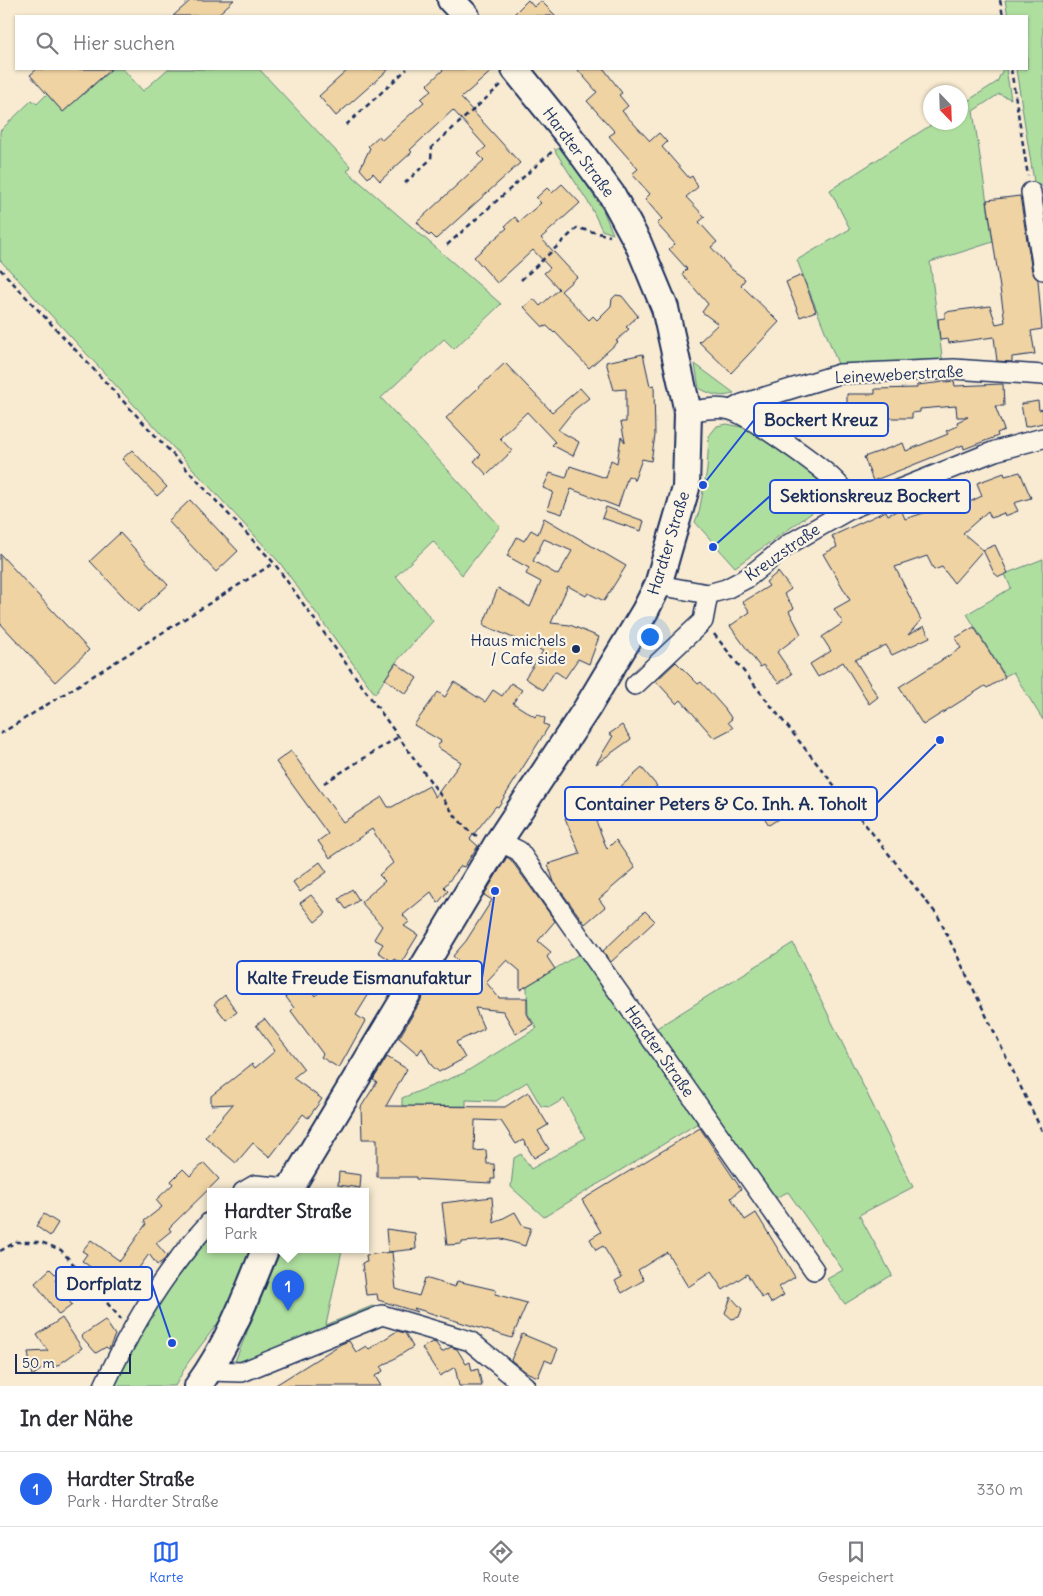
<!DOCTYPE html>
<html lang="de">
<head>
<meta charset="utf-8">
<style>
  :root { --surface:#fff; --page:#f2f2f3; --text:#2b2b33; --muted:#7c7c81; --line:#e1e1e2; --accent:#2563eb }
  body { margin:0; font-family:Delius,sans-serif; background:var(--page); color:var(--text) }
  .compass { position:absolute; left:923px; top:85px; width:45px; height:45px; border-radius:50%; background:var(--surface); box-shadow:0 1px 4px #0004; rotate:157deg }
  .scale { position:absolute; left:15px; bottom:12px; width:116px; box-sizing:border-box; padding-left:5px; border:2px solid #1b2f5e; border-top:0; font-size:14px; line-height:18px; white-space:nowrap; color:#1b2f5e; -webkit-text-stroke:4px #fcf5e5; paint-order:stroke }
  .you { position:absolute; left:649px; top:636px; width:18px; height:18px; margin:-12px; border:4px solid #fff; border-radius:50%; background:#1a73e8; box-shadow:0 0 0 8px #1a73e833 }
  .badge { display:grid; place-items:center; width:32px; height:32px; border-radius:50%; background:var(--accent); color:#fff; font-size:16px; font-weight:700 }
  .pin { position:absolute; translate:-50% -41px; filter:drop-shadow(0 1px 2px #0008) }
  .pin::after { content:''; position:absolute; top:26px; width:18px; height:15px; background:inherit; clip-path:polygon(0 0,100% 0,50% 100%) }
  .popup { position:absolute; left:207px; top:1188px; width:162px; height:65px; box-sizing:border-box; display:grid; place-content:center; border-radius:0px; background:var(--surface); filter:drop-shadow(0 1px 4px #0005); font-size:16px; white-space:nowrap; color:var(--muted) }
  .popup b { font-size:19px; color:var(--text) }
  .popup::after { content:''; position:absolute; left:50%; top:100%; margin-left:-10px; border:10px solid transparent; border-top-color:var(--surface) }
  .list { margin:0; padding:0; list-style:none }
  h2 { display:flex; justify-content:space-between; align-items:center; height:65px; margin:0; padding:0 20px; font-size:21px }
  h2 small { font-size:16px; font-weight:400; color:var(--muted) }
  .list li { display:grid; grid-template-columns:32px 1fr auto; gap:15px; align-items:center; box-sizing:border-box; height:75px; padding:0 20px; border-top:1px solid var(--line) }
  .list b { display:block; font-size:19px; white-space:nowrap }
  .list p { margin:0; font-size:16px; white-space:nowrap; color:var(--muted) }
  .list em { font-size:16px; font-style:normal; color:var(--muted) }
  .icon { flex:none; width:28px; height:28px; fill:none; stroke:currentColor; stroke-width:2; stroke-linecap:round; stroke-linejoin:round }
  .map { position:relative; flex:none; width:1043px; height:1386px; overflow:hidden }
  .search { position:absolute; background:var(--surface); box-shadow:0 1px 4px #0004; left:15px; right:15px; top:15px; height:55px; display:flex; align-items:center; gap:12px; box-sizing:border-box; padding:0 18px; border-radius:0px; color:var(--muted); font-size:19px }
  .sheet { height:140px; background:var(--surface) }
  nav { display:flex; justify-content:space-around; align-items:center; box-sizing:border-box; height:70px; border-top:1px solid var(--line); background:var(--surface); font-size:14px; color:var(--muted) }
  nav a { display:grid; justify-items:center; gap:2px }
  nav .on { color:var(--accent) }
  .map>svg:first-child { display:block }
  .green { fill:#afdf9f; stroke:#65877e }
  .building { fill:#efd3a3; stroke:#1b2f5e; fill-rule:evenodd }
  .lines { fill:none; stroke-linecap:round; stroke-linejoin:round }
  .street-casing { stroke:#1b2f5e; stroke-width:22 }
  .secondary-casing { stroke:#1b2f5e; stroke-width:30 }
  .path { stroke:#1b2f5e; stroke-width:2.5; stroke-dasharray:5 4; stroke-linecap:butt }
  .street { stroke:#fcf5e5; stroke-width:19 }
  .secondary { stroke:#fcf5e5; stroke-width:26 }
  .poi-dot { fill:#1b2f5e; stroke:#fcf5e5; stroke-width:2 }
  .labels { text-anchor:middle; stroke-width:4.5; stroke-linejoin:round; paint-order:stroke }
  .street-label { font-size:16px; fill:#1b2f5e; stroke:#fcf5e5 }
  .poi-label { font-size:16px; fill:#1b2f5e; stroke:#fcf5e5; text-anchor:end }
  .leader { fill:none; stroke:#1d4ed8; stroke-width:2 }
  .callout-dot { fill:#1d4ed8; stroke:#fcf5e5; stroke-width:2 }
  .callout { fill:#fcf5e5; stroke:#1d4ed8; stroke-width:2 }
  .callout-label { font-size:18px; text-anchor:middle; font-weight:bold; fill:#1b2f5e }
</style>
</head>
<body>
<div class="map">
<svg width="1043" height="1386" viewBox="0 0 1043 1386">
  <rect width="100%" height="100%" fill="#f8ebd1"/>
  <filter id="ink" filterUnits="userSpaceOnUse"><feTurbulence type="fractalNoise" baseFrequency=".02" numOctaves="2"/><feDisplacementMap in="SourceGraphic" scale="10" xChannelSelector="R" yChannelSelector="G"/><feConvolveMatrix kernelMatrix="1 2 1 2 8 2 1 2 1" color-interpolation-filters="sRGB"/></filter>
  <g filter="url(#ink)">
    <g class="green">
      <polygon points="1005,0 1043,0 1043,186 1035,188 1016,69 1027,69 1027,16 1008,16"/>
      <polygon points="112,69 123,69 143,91 168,69 259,69 351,167 347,171 501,304 454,349 444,339 381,398 500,526 462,575 433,541 396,576 433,621 396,662 375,694 280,563 0,260 0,131 32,100 37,104 47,94 63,112"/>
      <polygon points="1003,69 1006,69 1011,99 999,94 973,111 993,242 930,262 943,364 840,369 797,260 850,229 830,190 934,123 960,122 961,105 997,82"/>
      <polygon points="561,146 603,210 613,234 602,230 590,205 555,151"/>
      <path d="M695,364L734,393C722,399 710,394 699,388Z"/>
      <polygon points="727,424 746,428 813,474 817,479 821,494 816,510 735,567 695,522 699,512 707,470 709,436 717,426"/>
      <polygon points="1043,559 1043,720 1013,672 1005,676 967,614 1011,588 1005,574"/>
      <polygon points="793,943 913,1187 859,1215 892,1275 845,1304 827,1279 843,1270 788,1192 771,1200 652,1031"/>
      <polygon points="584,951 703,1120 544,1217 511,1187 514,1158 521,1154 531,1169 585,1138 564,1099 550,1107 541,1106 527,1082 496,1101 466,1100 466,1106 402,1106 402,1098 464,1073 537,1028 528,1014 527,986"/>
      <polygon points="210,1237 210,1250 251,1250 223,1316 187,1364 175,1386 115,1386 142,1331 165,1294"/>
      <polygon points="281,1250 342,1250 326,1325 372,1306 383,1310 233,1366"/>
    </g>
    <g class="building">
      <polygon points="191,0 234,0 216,16 173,16"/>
      <polygon points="528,0 534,7 541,1 556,16 512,16"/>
      <polygon points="37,69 111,69 63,112 30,75"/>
      <polygon points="349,69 389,69 336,116 319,96"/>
      <polygon points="444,69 494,69 461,98 520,163 436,239 431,234 429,236 417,222 484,160 478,154 486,147 453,110 410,150 412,152 380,181 373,173 368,178 360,169 370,148 368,146 379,136 382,140 424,102 421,99 432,90 427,85"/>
      <polygon points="577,69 604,69 622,93 619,95 628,106 622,111 650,141 659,133 667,142 662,147 689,178 692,176 698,187 686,197 705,217 699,222 717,242 711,247 731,269 745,279 741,285 779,322 731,373 699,342 718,324 702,312 708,304 682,274 687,269 669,249 675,244 657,224 662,219 645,199 650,194 632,174 638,169 609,136 615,132 587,101 597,92"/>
      <polygon points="562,184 580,203 541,238 577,277 561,291 589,320 593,316 597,320 611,306 612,299 616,295 622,296 638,316 626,327 629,329 616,341 618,342 589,368 555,332 554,333 547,326 543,327 524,307 534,299 540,306 559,289 544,273 550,268 533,250 497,283 474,257 507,228 505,226 515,217 519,222 541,203 536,198 547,188 552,193"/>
      <polygon points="1020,196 1032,272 1038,280 1042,329 1031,331 1035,354 1012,357 1012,362 997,361 994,337 949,343 948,339 940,340 938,319 945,318 945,312 990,306 996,324 1005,322 987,200"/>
      <polygon points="802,275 816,311 800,317 786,282"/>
      <polygon points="643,354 650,386 654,385 655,436 651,461 642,459 634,481 633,478 628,476 618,507 571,489 562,514 547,509 553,492 543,488 550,473 566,478 570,466 606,478 611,460 617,463 621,437 625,442 621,422 626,422 626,389 614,390 606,362"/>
      <polygon points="505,363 552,412 580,388 589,398 574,410 558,430 579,442 573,456 552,445 555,442 527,412 500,438 512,451 487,475 474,461 481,455 446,418"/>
      <polygon points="954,381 955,386 1003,384 1004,406 995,406 1004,430 997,433 998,436 964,449 963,445 873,481 864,457 903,443 906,451 948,434 946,431 958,426 957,422 968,417 957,417 956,406 920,409 920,412 912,413 912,418 889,418 889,426 862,427 862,431 848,432 848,429 841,429 840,413 847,413 847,394 875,394 875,389 917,388 917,385"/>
      <polygon points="1038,401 1039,410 1043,409 1043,423 1025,427 1021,404"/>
      <polygon points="783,403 803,417 794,430 767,408"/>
      <polygon points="809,408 820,415 811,428 801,421"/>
      <polygon points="132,450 167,487 157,496 122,459"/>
      <polygon points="1020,472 1031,498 1014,503 1018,511 1005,516 1004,513 991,518 988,511 963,533 983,550 954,583 942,567 934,570 927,556 895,567 921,620 908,635 924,626 930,637 892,655 886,645 855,660 878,697 869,704 843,662 818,677 810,664 831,651 822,637 843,623 834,609 850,600 823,554 837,547 832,536 886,511 888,515 901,509 905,519 933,510 927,494 952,485 961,506 982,496 977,483 1004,473 1005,476"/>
      <polygon points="190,500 238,551 216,572 168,521"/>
      <polygon points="606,507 644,521 641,531 602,518"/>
      <path d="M544,518L626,566L604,601L588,593L586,596L568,586L551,623L570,625L599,637L589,664L578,659L565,678L555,671L543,690L525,678L543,651L483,625L498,588L530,607L541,582L526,574L529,568L507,556L517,537L524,541L531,530L538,534ZM544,539L572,551L558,575L533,561Z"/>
      <polygon points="120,533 168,585 138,612 90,561"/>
      <polygon points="995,545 1008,573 999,577 994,573 983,550"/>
      <polygon points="0,554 89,650 55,682 0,623"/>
      <polygon points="778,572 791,589 784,594 794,608 789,611 801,634 777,652 792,674 779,683 763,665 760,667 730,626 750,612 743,602 769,586 766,582"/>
      <polygon points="974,627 1005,677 987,688 985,686 923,725 899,687 961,648 955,638"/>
      <polygon points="676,662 698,684 701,682 725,709 732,719 728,722 733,728 714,738 681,700 677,704 656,681"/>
      <polygon points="396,663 417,678 406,694 385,679"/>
      <polygon points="454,682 485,702 493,690 502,696 511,683 522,690 513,703 535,717 537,714 545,718 544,724 549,726 498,807 496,806 470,839 478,846 464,867 461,866 444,887 448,891 438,903 431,892 403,915 409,922 404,926 418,935 401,963 394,959 393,962 378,952 383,944 374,939 382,926 361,902 385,881 379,875 393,863 372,829 330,858 318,841 328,834 276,762 291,751 343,822 382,797 388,807 392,807 429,786 435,797 461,762 437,747 441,741 414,725 438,692 445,697"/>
      <polygon points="622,725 631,739 596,764 613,736 609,734"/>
      <polygon points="642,768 657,786 619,816 605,800"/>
      <polygon points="782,796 792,810 769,825 760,811"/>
      <polygon points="591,808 607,849 616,840 635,868 599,899 605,907 585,924 554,882 548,864 580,854 565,818"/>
      <polygon points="507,857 511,860 555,921 538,941 551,952 547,957 555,969 520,990 520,971 507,960 486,982 499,998 527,998 527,1014 533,1024 516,1034 503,1011 475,1008 484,1029 456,1042 465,1058 439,1072 432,1066 422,1048 418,1054 399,1038 427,990 430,992 463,966 453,956 466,941 492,900 484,895"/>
      <polygon points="320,862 327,872 300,892 293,882"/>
      <polygon points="352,889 359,900 346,909 339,899"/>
      <polygon points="311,895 326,913 315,922 300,903"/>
      <polygon points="645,911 655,921 611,962 603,951"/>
      <polygon points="348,963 377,981 356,1015 365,1021 339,1068 321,1057 323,1054 291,1011 294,1008 281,990 300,975 316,996 330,974 338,979"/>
      <polygon points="225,995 237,1012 226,1020 214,1004"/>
      <polygon points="265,1019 304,1069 293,1078 322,1099 308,1118 303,1114 270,1157 253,1143 236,1163 205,1137 233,1104 211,1105 211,1096 252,1064 255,1068 275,1051 256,1025"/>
      <polygon points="387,1057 407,1069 386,1106 505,1107 528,1092 548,1125 538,1131 549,1149 534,1158 523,1140 516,1144 501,1121 475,1120 474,1151 486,1150 487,1164 494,1164 495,1179 491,1179 491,1183 416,1179 416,1177 377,1177 377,1139 362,1139 361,1107 377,1082 373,1080"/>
      <polygon points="700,1128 741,1189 731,1198 745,1220 756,1213 795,1277 779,1287 784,1295 771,1303 766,1295 762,1298 747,1274 723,1290 711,1272 688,1287 667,1252 638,1270 644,1280 622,1293 615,1281 622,1277 603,1246 596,1250 590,1239 601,1232 582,1200"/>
      <polygon points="204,1163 219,1179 169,1228 171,1231 156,1243 167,1256 164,1260 157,1265 149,1254 123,1290 82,1261 87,1254 82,1251 91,1240 120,1261 146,1224 144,1221 162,1207 156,1200 173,1184 171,1181 183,1169 190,1176"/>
      <polygon points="339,1172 361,1175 360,1188 338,1185"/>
      <polygon points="492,1197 494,1223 515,1212 523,1226 531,1228 525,1246 502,1239 462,1242 462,1244 447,1245 442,1203"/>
      <polygon points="44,1214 58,1223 50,1236 36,1226"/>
      <polygon points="386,1229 415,1233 416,1249 388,1252"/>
      <polygon points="392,1252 396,1289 419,1296 425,1278 455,1287 457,1281 496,1290 495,1294 527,1303 512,1338 414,1308 417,1312 378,1300 377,1294 366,1295 362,1263 367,1262 366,1255"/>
      <polygon points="50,1269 58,1277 55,1280 72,1305 59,1315 35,1283"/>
      <polygon points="731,1297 742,1309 739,1317 732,1319 725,1313"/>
      <polygon points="62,1318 82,1348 54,1368 49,1364 32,1376 28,1352 48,1351 37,1335"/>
      <polygon points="105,1320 115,1335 109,1349 106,1347 96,1353 81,1336"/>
      <polygon points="397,1331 405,1333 413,1347 381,1367 383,1371 375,1376 381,1386 274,1386 341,1344 349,1341 356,1352 366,1346 369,1349"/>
      <polygon points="522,1334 558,1349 552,1363 545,1360 538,1377 526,1372 511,1360"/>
      <polygon points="432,1342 436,1343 442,1352 451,1347 457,1349 466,1364 470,1362 472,1371 478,1369 482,1386 459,1386 455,1367 440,1376 422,1348"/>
    </g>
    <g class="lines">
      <defs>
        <g id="street">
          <polyline points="1031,192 1043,270"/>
          <polyline points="731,410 742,404 839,374 954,369 1043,375"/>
          <path d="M688,412C701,410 717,406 730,410C751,416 824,468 839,485C844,491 848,501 852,508"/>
          <polyline points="658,585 708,594 726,589 747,578 789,544 852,508 995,451 1043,438"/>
          <polyline points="635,685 703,621 708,594"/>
          <polyline points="499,841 519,851 814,1270"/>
          <polyline points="243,1192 255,1185 290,1188"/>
          <polyline points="209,1371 242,1372 382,1315 470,1341 525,1386"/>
          <path d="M104,1386C131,1327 166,1269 210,1222"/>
        </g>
        <g id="secondary">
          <polyline points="451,0 466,16"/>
          <polyline points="288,1192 499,841 587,708 645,611 658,585 686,488 688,412 665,308 638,243 612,195 569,136 515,69"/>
          <path d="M198,1386C228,1345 246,1297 265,1250"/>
        </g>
      </defs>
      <use href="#street" class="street-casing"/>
      <use href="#secondary" class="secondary-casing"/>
      <g class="path">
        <polyline points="1000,0 1003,16"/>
        <polyline points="1011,69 1028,176"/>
        <polyline points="346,125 407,69"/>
        <polyline points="405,183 431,159 432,147 501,85"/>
        <polyline points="447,245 555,149"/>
        <polyline points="0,269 274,563 456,817 472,834 478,836"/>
        <polyline points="521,280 577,228 610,236"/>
        <polyline points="714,634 938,916 1043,1133"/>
        <polyline points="0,734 274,563"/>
        <polyline points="324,783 398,737"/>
        <polyline points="0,1251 16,1242 41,1242 61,1250 121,1319"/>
      </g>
      <use href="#street" class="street"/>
      <use href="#secondary" class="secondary"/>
    </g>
  </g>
  <circle class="poi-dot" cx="576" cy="649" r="5"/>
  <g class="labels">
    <g class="street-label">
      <text transform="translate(579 152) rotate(53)" y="6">Hardter Straße</text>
      <text transform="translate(899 374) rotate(-3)" y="6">Leineweberstraße</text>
      <text transform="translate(668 543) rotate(-73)" y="6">Hardter Straße</text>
      <text transform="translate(782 552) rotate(-35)" y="6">Kreuzstraße</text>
      <text transform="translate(660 1051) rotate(55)" y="6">Hardter Straße</text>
    </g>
    <g class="poi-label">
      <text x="566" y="646">Haus michels<tspan x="566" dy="18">/ Cafe side</tspan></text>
    </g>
  </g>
  <path class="leader" d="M703 485L754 420M713 547L770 496M940 740L877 803M495 891L482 978M172 1343L152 1284"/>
  <g class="callout-dot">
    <circle cx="703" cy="485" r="5"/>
    <circle cx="713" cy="547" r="5"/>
    <circle cx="940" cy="740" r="5"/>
    <circle cx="495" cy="891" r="5"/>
    <circle cx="172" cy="1343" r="5"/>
  </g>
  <g class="callout">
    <rect x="754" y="403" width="134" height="33" rx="5"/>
    <rect x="770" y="480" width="200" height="33" rx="5"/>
    <rect x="565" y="787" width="312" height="33" rx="5"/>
    <rect x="237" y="961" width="245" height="33" rx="5"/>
    <rect x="56" y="1267" width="96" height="33" rx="5"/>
  </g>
  <g class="callout-label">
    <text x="821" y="426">Bockert Kreuz</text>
    <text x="870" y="502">Sektionskreuz Bockert</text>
    <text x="721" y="810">Container Peters &amp; Co. Inh. A. Toholt</text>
    <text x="359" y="984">Kalte Freude Eismanufaktur</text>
    <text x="104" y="1290">Dorfplatz</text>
  </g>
</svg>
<svg class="compass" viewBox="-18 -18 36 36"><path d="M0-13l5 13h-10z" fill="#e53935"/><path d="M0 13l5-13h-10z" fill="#7c7c81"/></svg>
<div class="scale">50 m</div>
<div class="you"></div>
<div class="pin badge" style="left:288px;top:1311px">1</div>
<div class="popup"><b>Hardter Straße</b>Park</div>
<div class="search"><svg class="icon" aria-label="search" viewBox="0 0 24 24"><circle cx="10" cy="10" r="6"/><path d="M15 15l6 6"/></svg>Hier suchen</div>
</div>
<section class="sheet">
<h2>In der Nähe<small></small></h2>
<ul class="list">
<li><span class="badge">1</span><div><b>Hardter Straße</b><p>Park · Hardter Straße</p></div><em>330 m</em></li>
</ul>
</section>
<nav>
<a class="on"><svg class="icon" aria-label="map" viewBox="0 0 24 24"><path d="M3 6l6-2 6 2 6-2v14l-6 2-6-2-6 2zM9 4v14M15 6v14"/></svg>Karte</a>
<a><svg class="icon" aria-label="directions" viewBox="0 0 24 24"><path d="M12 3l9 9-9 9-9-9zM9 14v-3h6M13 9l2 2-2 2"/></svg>Route</a>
<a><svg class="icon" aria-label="saved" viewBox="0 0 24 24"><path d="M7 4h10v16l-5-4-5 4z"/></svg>Gespeichert</a>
</nav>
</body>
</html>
